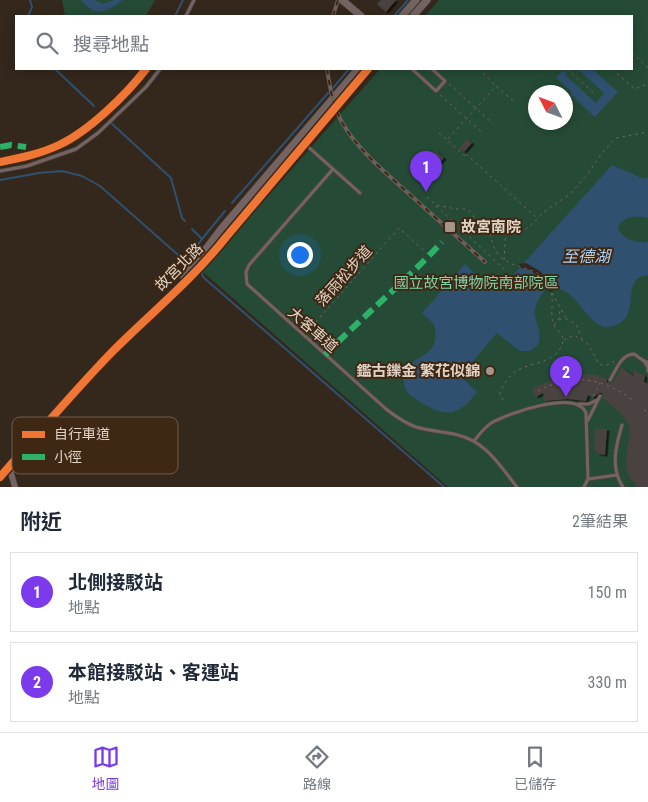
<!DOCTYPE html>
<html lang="zh-TW">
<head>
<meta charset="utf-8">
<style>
  :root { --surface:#fff; --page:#f2f2f3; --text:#1f2937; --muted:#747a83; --line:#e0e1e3; --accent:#7c3aed }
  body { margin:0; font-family:"Roboto Condensed","Noto Sans TC",sans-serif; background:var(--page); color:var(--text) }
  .compass { position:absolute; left:528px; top:85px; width:45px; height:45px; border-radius:50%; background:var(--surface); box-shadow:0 2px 12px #0003; rotate:312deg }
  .you { position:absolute; left:299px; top:254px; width:18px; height:18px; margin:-12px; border:4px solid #fff; border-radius:50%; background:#1a73e8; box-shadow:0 0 0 8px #1a73e833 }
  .badge { display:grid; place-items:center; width:32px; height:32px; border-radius:50%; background:var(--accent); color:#fff; font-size:16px; font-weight:700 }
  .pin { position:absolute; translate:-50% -41px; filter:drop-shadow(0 1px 2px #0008) }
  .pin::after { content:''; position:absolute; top:26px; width:18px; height:15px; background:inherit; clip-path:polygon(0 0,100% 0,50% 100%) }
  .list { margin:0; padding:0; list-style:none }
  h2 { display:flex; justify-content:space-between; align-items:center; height:65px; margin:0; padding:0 20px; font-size:21px }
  h2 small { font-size:16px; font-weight:400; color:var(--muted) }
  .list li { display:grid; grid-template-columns:32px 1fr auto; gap:15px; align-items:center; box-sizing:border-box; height:80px; margin:0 10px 10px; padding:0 10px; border:1px solid var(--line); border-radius:0px }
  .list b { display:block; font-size:19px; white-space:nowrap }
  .list p { margin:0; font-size:16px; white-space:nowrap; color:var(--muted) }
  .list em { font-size:16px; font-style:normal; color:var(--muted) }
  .icon { flex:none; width:28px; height:28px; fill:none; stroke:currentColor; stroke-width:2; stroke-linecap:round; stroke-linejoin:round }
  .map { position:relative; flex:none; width:648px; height:487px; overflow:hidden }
  .search { position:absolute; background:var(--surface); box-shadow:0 2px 12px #0003; left:15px; right:15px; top:15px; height:55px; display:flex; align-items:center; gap:12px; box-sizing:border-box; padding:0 18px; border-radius:0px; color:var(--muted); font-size:19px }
  .sheet { height:245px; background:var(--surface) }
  nav { display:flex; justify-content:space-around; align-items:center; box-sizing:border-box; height:70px; border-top:1px solid var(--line); background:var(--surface); font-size:14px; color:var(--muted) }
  nav a { display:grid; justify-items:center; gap:2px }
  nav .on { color:var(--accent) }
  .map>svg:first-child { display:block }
  .green { fill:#254b36; fill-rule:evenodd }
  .water { fill:#2f506e }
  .pier { fill:#34281d }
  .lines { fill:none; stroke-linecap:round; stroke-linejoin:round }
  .stream { stroke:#2f506e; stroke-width:2 }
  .building { fill:#494241; filter:url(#shadow) }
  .service-casing { stroke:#4e433a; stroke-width:4.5 }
  .minor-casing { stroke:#4e433a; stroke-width:7 }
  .tertiary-casing { stroke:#4e433a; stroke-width:8 }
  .path { stroke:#736663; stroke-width:1; stroke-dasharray:2.5 4; stroke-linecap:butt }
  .service { stroke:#736463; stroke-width:3 }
  .minor { stroke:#736463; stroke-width:5.5 }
  .tertiary { stroke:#736463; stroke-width:7 }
  .rail-casing { stroke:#6c5f5b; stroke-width:4 }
  .rail { stroke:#3e2813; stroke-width:2; stroke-dasharray:5.5; stroke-linecap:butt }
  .quiet { stroke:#2db169; stroke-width:6; stroke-dasharray:12 6; stroke-linecap:butt }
  .cycleway-casing { stroke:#3e2813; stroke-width:11 }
  .cycleway { stroke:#f07635; stroke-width:8 }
  .poi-dot { fill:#a4968b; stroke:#3e2813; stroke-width:2 }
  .labels { text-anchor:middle; stroke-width:4; stroke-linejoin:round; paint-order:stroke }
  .poi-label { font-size:15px; font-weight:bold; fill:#e1d2c6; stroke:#3e2813; text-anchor:start }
  .street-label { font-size:15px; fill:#e1d2c6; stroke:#3e2813 }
  .park-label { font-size:15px; fill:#7fd3a9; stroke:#3e2813 }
  .water-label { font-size:16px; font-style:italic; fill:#aed1f4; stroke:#3e2813 }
  .key { fill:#3e2813; stroke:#6f5b49; stroke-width:1 }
  .key-label { font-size:14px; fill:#e1d2c6 }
</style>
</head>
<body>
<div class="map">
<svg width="648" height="487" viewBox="0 0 648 487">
  <defs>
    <filter id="shadow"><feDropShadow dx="2.5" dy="1.5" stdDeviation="0" flood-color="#0009"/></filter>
  </defs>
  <rect width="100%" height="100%" fill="#34281d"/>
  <g class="green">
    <polygon points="62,0 155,0 146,16 65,16"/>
    <path d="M439,0H648V487H448L202,271L380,69H632V16H425ZM536,92H566V122H536Z"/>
  </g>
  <g class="water">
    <path d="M81,0H94L102,4L114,0H123C106,12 96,19 81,0Z"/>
    <polygon points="578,69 592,69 618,92 595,117 570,94 572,92 556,78 563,70 567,74 566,76 596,103 604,93"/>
    <path d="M612,165L644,179L648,178V218C637,215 624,216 618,227C621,239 636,243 648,242V275C616,278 647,322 608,327C589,329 577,290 557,289C553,288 549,290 545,290C522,319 546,322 538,345L530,351H520L497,333L460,376L477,392C460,415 447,418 422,403C416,399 408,395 405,388C397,362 419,362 430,350C437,343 436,333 434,324L422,313L465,264C477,275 488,291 505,284Z"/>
  </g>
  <polygon class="pier" points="526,263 540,271 547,279 553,292 549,292 544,281 530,270 517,267 520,264"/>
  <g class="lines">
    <g class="stream">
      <polyline points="28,16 32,7 30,0"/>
      <polyline points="175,16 183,0"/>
      <polyline points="394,16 408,0"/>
      <polyline points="55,69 94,106"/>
      <polyline points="333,88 349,69"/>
      <polyline points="106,113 147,69"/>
      <polyline points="110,122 171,178 182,218 185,221"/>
      <polyline points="0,180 39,173 62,171 82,176 100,186 185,261"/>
      <polyline points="232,203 328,93"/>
      <polyline points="192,229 202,239 225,211"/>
      <polyline points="196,258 194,250 202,239"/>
      <polyline points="201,269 203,277 444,487"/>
    </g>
  </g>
  <g class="building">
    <polygon points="381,0 396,0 386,12 377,4"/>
    <polygon points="467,139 472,143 464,152 459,149"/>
    <polygon points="436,151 444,158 429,176 420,169"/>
    <polygon points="622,367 634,377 634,369 645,376 644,382 648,384 648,487 638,487 629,477 626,463 630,426 622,415 603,398 602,393 599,393 593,398 588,395 586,401 568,399 545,401 543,393 536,397 532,388 560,377 579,374 597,375 607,379 607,382 610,383 614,381"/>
    <polygon points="595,429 607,429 605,455 597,454 597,452 594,451"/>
  </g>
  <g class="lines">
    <defs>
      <g id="service">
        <polyline points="186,16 194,0"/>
        <polyline points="412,69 436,91 445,81 432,69"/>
        <polyline points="305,144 360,193"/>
        <path d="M333,169L249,265L246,272L247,284L386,409C395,416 405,423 416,427C436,433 457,431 475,442C493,453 504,471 517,487"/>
        <polyline points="0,171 27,166 76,149 98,133 146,87 160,69"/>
        <polyline points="648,364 648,371"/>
        <polyline points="647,366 644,361 648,362"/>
        <path d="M610,380C617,369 620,355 634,354L644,361"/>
        <polyline points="579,404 589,404 597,400"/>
        <polyline points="588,420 600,396"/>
        <path d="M622,425C616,445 610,468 623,487"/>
        <path d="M474,441C479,435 485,426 493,422C510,413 576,389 586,413L588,479L584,487"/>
        <polyline points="588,479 617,475"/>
      </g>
      <polyline id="minor" points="9,466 15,487"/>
      <g id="tertiary">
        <polyline points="342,0 361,16"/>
        <polyline points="402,16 416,0"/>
        <polyline points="413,16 427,0"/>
        <polyline points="184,278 221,229 358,69"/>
        <path d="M0,477C37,435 73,392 112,352C150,314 193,279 227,236L368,69"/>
      </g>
    </defs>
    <use href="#service" class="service-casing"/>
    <use href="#minor" class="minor-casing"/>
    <use href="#tertiary" class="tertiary-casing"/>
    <g class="path">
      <polyline points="590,16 591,16"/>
      <polyline points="632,53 648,68"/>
      <polyline points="567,69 595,94"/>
      <polyline points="612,69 635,89 648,84"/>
      <polyline points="483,73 495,85"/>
      <polyline points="449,84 493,124"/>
      <polyline points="440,95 484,134"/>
      <polyline points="439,133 447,140"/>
      <polyline points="466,154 537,218"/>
      <polyline points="465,156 447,140 496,86 513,101"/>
      <polyline points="427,197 436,205 456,209 466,209 471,212 476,222 483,225 494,218 500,219 514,231 522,232 529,227 545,211 570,194 587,175 602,153 616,138 648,132"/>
      <polyline points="436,206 505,270"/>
      <polyline points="490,230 496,226 500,226 506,233 512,232"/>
      <path d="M465,234L469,229L477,228L483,225C494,234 490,245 498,254C516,274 543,262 551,292C554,302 550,312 553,323C556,333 569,335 560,349C551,363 530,363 516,371C509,376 504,384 500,392V396L505,402"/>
      <polyline points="504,260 506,226"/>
      <polyline points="552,293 566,318"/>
      <polyline points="559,319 566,319 576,324 582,339"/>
      <polyline points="554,325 559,319 560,309"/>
      <polyline points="307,332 399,228 430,256"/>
      <polyline points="564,340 574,335 588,344 599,364 605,366 615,361"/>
      <path d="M538,391C574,372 601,378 633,400"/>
      <polyline points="593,396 600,383"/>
      <polyline points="644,410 648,412"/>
    </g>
    <use href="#service" class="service"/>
    <use href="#minor" class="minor"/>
    <use href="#tertiary" class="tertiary"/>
    <defs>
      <g id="rail">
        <polyline points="333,16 338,0"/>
        <path d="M327,69C330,88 333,107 343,124C359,151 385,172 408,193C434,216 459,239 485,262"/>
      </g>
    </defs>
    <use href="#rail" class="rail-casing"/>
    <use href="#rail" class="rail"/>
    <g class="quiet">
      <polyline points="0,147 11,145 26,147"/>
      <path d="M325,355C363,316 405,282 442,242"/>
    </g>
    <defs>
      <g id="cycleway">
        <path d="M0,162C20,158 40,154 59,145C89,131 126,95 146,69"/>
        <path d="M0,477C37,435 73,392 112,352C150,314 193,279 227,236L368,69"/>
      </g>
    </defs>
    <use href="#cycleway" class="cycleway-casing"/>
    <use href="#cycleway" class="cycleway"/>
  </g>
  <g class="poi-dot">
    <rect x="444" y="221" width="12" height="12" rx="2.5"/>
    <circle cx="490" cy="371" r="5"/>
  </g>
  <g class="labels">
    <g class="poi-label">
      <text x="461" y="232">故宮南院</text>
      <text x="480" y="376" text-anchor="end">鑑古鑠金 繁花似錦</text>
    </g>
    <g class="street-label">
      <text transform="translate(179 267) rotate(-45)" y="5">故宮北路</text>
      <text transform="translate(344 276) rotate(-48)" y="5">落雨松步道</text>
      <text transform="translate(313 330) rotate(41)" y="5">大客車道</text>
    </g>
    <g class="park-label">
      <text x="476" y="288">國立故宮博物院南部院區</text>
    </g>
    <g class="water-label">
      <text x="586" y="262">至德湖</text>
    </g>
  </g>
  <rect x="12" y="417" width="166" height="57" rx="8" class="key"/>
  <rect x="22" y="431" width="23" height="7" fill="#f07635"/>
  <rect x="22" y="454" width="23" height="6" fill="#2db169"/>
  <g class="key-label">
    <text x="54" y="439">自行車道</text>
    <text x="54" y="462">小徑</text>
  </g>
</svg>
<svg class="compass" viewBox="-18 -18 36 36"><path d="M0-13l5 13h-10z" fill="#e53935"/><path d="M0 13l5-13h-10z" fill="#747a83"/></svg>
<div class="you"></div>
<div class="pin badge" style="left:426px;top:192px">1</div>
<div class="pin badge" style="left:566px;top:397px">2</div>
<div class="search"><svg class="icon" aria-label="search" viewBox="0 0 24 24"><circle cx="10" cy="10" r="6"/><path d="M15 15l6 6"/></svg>搜尋地點</div>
</div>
<section class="sheet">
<h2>附近<small>2筆結果</small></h2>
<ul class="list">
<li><span class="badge">1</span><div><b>北側接駁站</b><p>地點</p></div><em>150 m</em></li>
<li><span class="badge">2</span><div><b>本館接駁站、客運站</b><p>地點</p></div><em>330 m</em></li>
</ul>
</section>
<nav>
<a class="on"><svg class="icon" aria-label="map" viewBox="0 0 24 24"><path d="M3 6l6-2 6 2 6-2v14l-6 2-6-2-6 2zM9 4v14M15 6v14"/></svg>地圖</a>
<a><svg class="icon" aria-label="directions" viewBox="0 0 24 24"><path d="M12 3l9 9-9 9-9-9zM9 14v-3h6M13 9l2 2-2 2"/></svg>路線</a>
<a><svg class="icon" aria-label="saved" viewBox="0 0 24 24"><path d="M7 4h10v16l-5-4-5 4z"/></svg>已儲存</a>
</nav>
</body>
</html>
